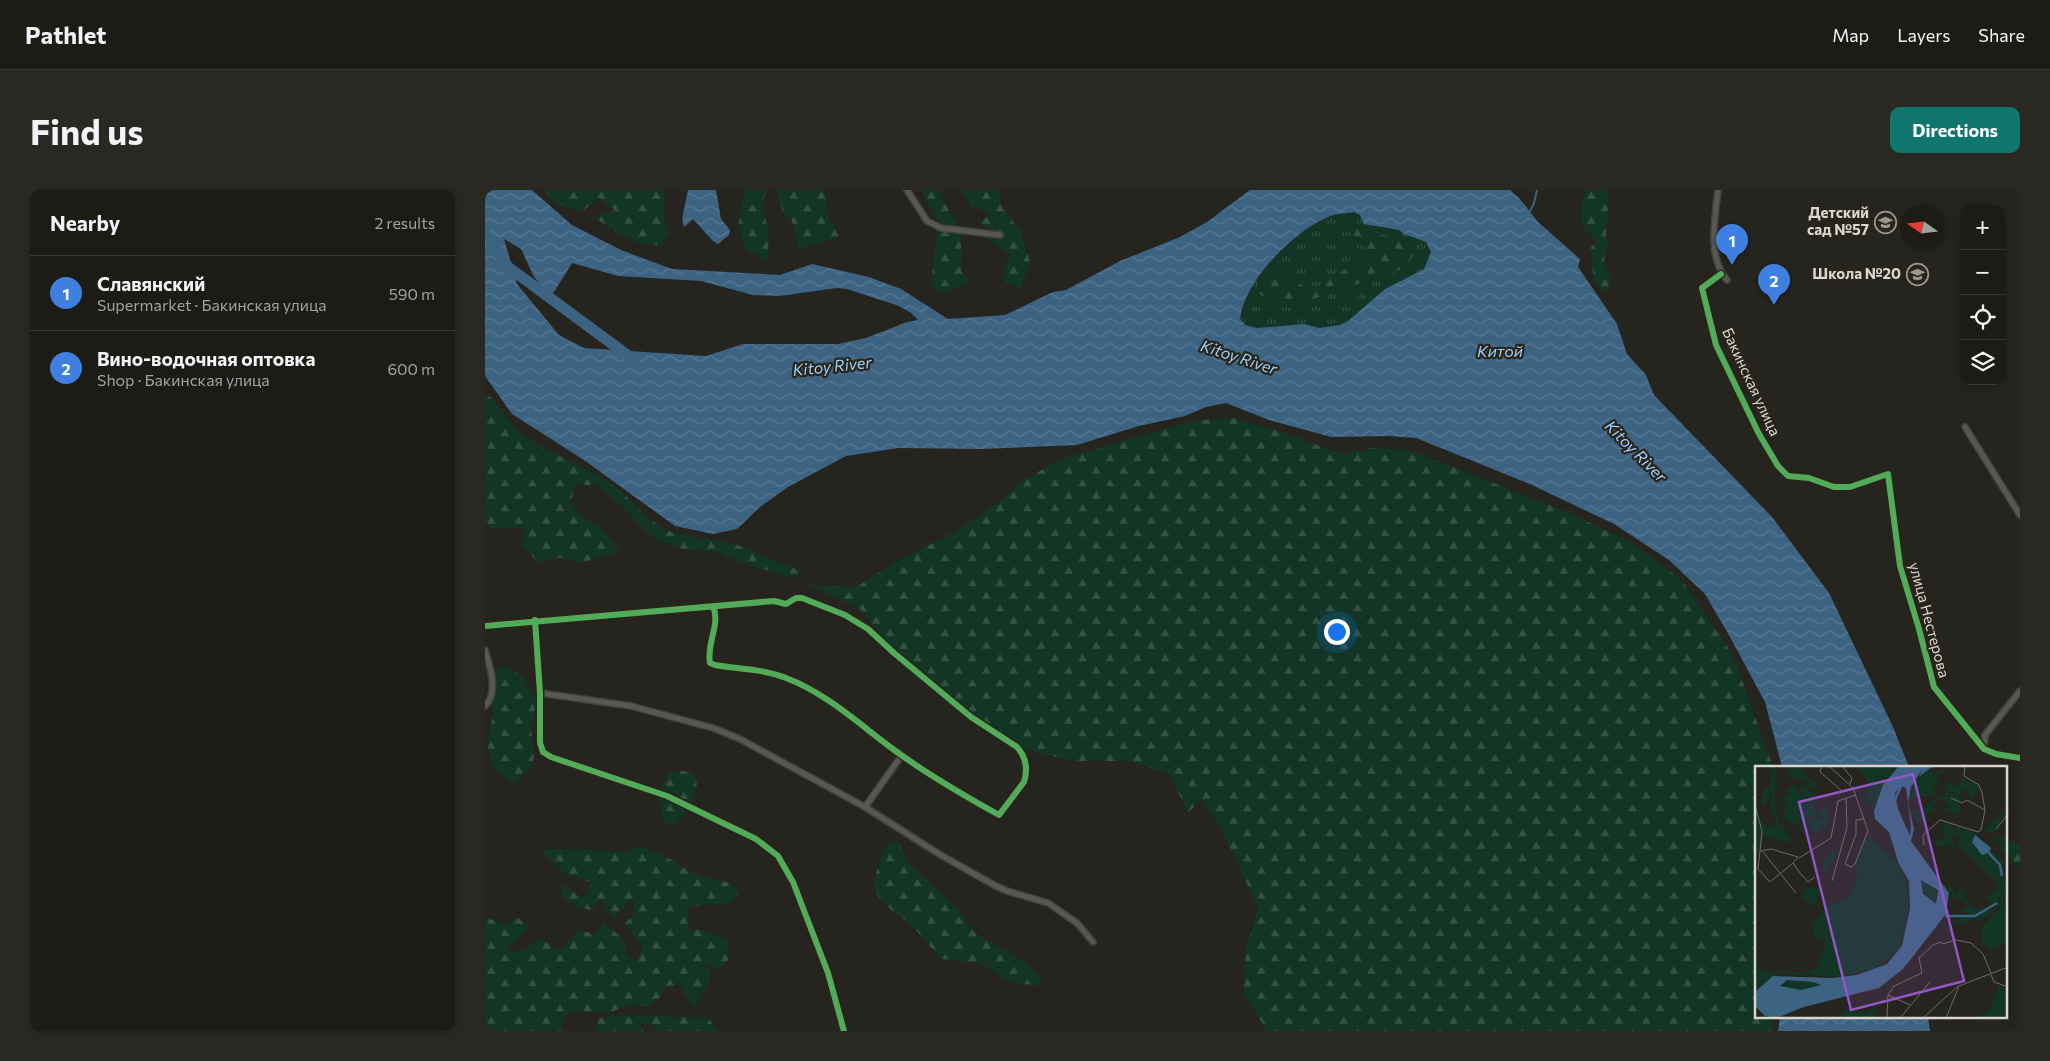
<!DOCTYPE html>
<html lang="en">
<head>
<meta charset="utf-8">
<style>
  :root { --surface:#1c1b16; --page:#292823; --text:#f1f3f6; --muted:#a0a1a1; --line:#3a3935; --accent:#0f766e }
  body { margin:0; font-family:Commissioner,sans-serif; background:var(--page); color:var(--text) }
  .controls { position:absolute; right:15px; top:15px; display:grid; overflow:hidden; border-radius:10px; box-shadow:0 2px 8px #0003 }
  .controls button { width:45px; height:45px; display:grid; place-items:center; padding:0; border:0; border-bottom:1px solid var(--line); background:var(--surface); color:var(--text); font:25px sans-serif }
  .compass { position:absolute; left:1415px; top:15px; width:45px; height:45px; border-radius:50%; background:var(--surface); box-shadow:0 2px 8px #0003; rotate:284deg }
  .you { position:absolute; left:851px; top:441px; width:18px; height:18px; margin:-12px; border:4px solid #fff; border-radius:50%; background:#1a73e8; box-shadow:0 0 0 8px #1a73e833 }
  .badge { display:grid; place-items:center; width:32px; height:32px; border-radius:50%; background:var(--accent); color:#fff; font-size:16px; font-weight:700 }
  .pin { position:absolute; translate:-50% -41px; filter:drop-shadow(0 1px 2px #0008) }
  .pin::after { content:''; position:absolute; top:26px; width:18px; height:15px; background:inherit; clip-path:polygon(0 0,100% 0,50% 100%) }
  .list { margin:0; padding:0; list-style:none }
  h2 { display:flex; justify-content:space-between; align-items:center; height:65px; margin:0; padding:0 20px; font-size:21px }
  h2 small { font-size:16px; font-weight:400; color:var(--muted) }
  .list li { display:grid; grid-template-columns:32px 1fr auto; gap:15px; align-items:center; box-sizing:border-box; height:75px; padding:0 20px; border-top:1px solid var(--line) }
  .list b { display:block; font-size:19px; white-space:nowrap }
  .list p { margin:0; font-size:16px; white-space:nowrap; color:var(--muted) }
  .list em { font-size:16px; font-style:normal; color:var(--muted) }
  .icon { flex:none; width:28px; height:28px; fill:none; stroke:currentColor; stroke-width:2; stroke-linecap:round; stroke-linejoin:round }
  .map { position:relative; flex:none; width:1535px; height:841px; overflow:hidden; border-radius:10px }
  header { display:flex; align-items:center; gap:30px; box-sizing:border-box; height:70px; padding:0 25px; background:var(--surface); border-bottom:1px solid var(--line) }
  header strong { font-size:24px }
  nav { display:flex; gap:28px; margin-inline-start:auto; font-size:18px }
  .intro { display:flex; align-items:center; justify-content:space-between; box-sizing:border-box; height:120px; padding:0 30px }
  h1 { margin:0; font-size:35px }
  .button { padding:12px 22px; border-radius:10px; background:var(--accent); color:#fff; font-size:18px; font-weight:700 }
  main { display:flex; gap:30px; padding:0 30px }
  aside { flex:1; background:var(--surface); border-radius:10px; box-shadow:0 2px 8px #0003 }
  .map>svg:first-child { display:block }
  .grass { fill:url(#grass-tufts); fill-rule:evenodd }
  .forest { fill:url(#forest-firs) }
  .water { fill:url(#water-waves); fill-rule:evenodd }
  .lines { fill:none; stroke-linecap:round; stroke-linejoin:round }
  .stream { stroke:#3d6383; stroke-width:2 }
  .river { stroke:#3d6383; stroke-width:11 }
  .street-casing { stroke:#43413c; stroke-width:8 }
  .street { stroke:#595753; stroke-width:5 }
  .cycleway-casing { stroke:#2a251b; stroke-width:9 }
  .cycleway { stroke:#51ab58; stroke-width:6 }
  .labels { text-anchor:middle; stroke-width:4.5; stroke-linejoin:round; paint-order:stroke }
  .poi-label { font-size:15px; font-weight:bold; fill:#d9d5cf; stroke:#2a251b; text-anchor:end }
  .street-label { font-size:15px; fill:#d9d5cf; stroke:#2a251b }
  .water-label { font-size:16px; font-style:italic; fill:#9acefb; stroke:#2a251b }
  .inset-river { fill:none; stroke:#3d6383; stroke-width:2.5 }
  .inset-road { fill:none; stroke:#6e6b65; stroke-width:1 }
  .view { fill:#9256c3; fill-opacity:0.15; stroke:#9256c3; stroke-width:2.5 }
  .inset-edge { fill:none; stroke:#d9d5cf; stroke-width:2.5 }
</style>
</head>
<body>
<header>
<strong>Pathlet</strong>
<nav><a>Map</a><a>Layers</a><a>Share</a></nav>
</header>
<div class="intro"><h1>Find us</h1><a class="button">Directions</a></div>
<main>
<aside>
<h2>Nearby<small>2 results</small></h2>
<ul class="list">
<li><span class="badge" style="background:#3f7fe0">1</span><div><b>Славянский</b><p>Supermarket · Бакинская улица</p></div><em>590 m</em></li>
<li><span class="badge" style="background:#3f7fe0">2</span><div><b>Вино-водочная оптовка</b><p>Shop · Бакинская улица</p></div><em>600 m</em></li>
</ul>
</aside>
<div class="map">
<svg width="1535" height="841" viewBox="0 0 1535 841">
  <defs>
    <pattern id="grass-tufts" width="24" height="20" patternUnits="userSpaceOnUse" patternTransform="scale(1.25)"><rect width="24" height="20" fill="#123526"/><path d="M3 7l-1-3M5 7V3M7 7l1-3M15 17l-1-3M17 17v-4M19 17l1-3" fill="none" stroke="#345144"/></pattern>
    <pattern id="forest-firs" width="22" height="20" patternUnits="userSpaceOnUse" patternTransform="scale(1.25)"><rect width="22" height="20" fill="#123526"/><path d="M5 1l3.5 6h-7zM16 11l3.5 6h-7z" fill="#345144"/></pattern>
    <pattern id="water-waves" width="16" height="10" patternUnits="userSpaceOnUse" patternTransform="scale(1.25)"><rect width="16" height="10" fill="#3d6383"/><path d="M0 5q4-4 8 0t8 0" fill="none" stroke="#587894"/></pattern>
  </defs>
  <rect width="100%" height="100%" fill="#26241e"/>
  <path class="grass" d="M869,22L875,25L879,34L914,40L919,44L941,52L946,62L939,79L886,111L863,131L855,135L834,138L819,134L772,138L760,135L755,129C759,91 809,41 843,27C851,23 860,24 869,22ZM863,37L898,45L920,78L851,102L770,103L776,88L796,81L822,98L829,100L886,73L888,65L873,51Z"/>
  <g class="forest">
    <path d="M59,0H180L178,24L183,42L178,55C144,55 137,43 109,28L130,20L114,8L99,20C79,19 71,16 59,0Z"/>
    <path d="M258,0H282C273,15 282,27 283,43C284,52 283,62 283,71L262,60L253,36L259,5Z"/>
    <polygon points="291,0 340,0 343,26 354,47 330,54 314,61 307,31 297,20"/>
    <polygon points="436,0 453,0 476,43 476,81 485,92 457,103 446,96 453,32"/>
    <polygon points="476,0 513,0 516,15 537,44 545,72 536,98 520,93 518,83 525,64 501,48 511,43 494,32 506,25 485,14"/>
    <path d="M1101,0H1124V3L1121,47L1123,51L1119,69L1126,91L1121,102L1109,93L1105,58L1112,52C1109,46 1105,45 1101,40C1092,30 1098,12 1101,0Z"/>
    <path d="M862,37C888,42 911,44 929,64L920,78L813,114L795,112L770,103L776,88L787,76L822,98L828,100L864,77L875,79L886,73L888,65L873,51Z"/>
    <polygon points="0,205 6,207 31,239 54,256 111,284 136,301 164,329 186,342 250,354 287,370 320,382 307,388 261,374 232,362 198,359 174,351 161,342 143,322 113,295 90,295 86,313 100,329 118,340 135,361 95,373 75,368 53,372 37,356 40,338 4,338 0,332"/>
    <polygon points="751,228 803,244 856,264 887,258 925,260 1082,322 1144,351 1197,390 1248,465 1288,577 1271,577 1271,827 1287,827 1286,841 782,841 758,802 761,759 773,718 738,643 717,608 703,623 685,585 645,571 588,571 536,559 417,469 375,419 324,395 372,397 410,372 470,342 514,312 537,291 576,269 708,231"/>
    <polygon points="19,476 37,486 52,509 46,538 49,567 46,578 29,594 8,579 2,553 8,525 1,485"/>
    <path d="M194,581C230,581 202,622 190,635L185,636L178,630L173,601L179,594L183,583Z"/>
    <path d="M409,651L414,652L422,672L472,717L490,743L538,771L552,783L556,796L526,792L494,773L456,769C446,757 436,745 425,734C414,724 397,716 391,702C387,692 391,682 395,672C398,663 400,655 409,651Z"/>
    <polygon points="1521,652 1535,654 1535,679 1521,663"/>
    <path d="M156,656L187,670L207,683L245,693L254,702L245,714L202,716L204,740H217L243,749L244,769L234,780L221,773L225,790L209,819L194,794L179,797L176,806L165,816L147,815L122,823L85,821L78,831L77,841H0V727L21,735L33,728L44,737L22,760C35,765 45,756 54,747L73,761L94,740L109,744L120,733L136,747L143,766L153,771L157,756L140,733L149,724L147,708L130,727L121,720L115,709L107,720L93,718L75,704L79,695L98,708L107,693L81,684L55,660L95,659L132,663Z"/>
    <polygon points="147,825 223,828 234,841 172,841 167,833 155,834 159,841 111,841 114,828"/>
  </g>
  <g class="water">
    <path d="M0,0H47L87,35L136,60L187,79L295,85L327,74L384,87L416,99L463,129L520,125L568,102L581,100L635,71L695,47L722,32L765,0H1025L1034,8L1053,32L1095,69L1093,77L1132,134L1142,164L1161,185L1169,205L1287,327L1344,403L1408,537L1424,577H1297L1280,512L1245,447L1220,404L1184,370L1129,334L1047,295L931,248L904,246L846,247L784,230L741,213L721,217L700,226L654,236L592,255L497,259L414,258L361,266L303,297L275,317L252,339L228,344L190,336L99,270L27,224L0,186ZM869,22L875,25L879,34L914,40L919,44L941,52L946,62L939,79L900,99L863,131L855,135L834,138L819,134L772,138L760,135L755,129C759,91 809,41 843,27C851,23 860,24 869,22ZM19,49L36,59L49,87L64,105L69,102L87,73L133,86L216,91L268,105L294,106L352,98L362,99L414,116L426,123L433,130L422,132L381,148L353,154H258L221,166L99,158L74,145L32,94Z"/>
    <polygon points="203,0 231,0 236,29 245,40 244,45 233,54 228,51 208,29 199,37 197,29"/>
    <polygon points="1295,827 1443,827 1445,841 1293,841"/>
  </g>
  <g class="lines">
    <polyline class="stream" points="1045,21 1049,13 1052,0"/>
    <polyline class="river" points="0,44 23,77 149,170"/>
    <defs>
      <g id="street">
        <polyline points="422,0 442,31 456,38 515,45"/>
        <path d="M1233,0C1230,28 1222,67 1242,90"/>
        <polyline points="1236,84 1217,98 1231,155 1274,244 1293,276 1303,286 1324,288 1349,297 1365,297 1403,284 1415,376 1434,439 1449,497 1499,559 1511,564 1535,568"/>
        <polyline points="1480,237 1535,325"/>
        <polyline points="50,430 55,503 55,553 58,562 66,567 182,606 271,649 293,666 308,692 343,783 359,841"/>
        <path d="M0,436L289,411L301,414L311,408H317L360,425L383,439L409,463L486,527L532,557C541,567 543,579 539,592L514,625C478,605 441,584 408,559C374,534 341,503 301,488C279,479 253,479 230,475L225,473C221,454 236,434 228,416"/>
        <path d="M0,460C5,477 14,502 0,516"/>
        <polyline points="55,503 146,516 228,538 255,549 380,617 454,664 509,695 522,701 563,713 592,733 608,752"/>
        <polyline points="1499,559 1500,545 1535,501"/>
        <polyline points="380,617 417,565"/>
      </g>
    </defs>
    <use href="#street" class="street-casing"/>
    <use href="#street" class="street"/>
    <defs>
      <g id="cycleway">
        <polyline points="1236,84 1217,98 1231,155 1274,244 1293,276 1303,286 1324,288 1349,297 1365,297 1403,284 1415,376 1434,439 1449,497 1499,559 1511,564 1535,568"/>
        <polyline points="50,430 55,503 55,553 58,562 66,567 182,606 271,649 293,666 308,692 343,783 359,841"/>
        <path d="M0,436L289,411L301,414L311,408H317L360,425L383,439L409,463L486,527L532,557C541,567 543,579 539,592L514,625C478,605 441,584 408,559C374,534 341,503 301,488C279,479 253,479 230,475L225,473C221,454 236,434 228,416"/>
      </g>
    </defs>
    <use href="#cycleway" class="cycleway-casing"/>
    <use href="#cycleway" class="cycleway"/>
  </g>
  <defs>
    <symbol id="school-ring" viewBox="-11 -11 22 22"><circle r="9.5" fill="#2a251b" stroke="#9a9791" stroke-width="1.5"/><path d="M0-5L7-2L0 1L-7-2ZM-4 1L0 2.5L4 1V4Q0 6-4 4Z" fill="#9a9791"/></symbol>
  </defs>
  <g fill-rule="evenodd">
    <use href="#school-ring" x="1388" y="20" width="25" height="25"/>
    <use href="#school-ring" x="1420" y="72" width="25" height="25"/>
  </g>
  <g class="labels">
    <g class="poi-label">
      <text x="1384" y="28">Детский<tspan x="1384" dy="17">сад №57</tspan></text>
      <text x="1416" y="89">Школа №20</text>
    </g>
    <g class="street-label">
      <text transform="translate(1266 192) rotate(65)" y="5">Бакинская улица</text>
      <text transform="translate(1444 430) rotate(75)" y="5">улица Нестерова</text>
    </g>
    <g class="water-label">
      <text x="1015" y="167">Китой</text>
      <text transform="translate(754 167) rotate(18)" y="6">Kitoy River</text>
      <text transform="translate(347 176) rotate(-6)" y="6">Kitoy River</text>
      <text transform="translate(1151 261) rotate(45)" y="6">Kitoy River</text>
    </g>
  </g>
  <g transform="translate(1270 576)">
    <rect width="252" height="252" fill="#26241e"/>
    <path d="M165,115H172L182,122L181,138L168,128ZM35,214L58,216L66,219L46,224L25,221ZM244,220L252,223V252H225L227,246L232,248Z" fill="#123526"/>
    <path d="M11,0H21L20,35L24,56L41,80L35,75L27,76L20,68L24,76L10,69L2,89L0,44L7,58L16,60V56L22,62L16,40L17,26L8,41L6,38L8,22H14L17,6L16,2L9,4ZM33,0L38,3L44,0L51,7L48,13L52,11L61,17V20L52,23L60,28V37H56L63,49L59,54L66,52L64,45L66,42L68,45L70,38L74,51L71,66L67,59L65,66L54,64L57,61L50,52L53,66L44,68L50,57L42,67L47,55L38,53L43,57L41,60L31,54L29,45L37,46L28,43L32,36L26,35L33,27L32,23L39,18L46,31L45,18L52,20L55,17L34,10ZM102,0H143L134,12L126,10L130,16L118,44L117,64L116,43L121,30L113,38L109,28L113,24V15ZM184,0L177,4V12L182,6L188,3L189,6L181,11L184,17L179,20V24L183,23L179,28L156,34L157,24H160L158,17L178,1ZM208,12L225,21L217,34L213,29L216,27L213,22L204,27L205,50L181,40L197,42L184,31L185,29L197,32L188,25L198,28L199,25H191L189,17H197L201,22ZM183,30L179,43L173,46L172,54L163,57L160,52L168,46L158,49V45L173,40ZM252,43L240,66H228L242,51ZM192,56L202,67L195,74L200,75L196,78L202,83L196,82L190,73L191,81L180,79V76L189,71L187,61ZM115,65L117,72L141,95L152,117L154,142L145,183L122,202L84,211L23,207L0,225V200L17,208L25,205L53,207L62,200L69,179L68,173L61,172L56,159L75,137L87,136L99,126L97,124L102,114L100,99ZM241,70L252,73V90L245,83L248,80L242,76ZM78,84L83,86L69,110V95ZM252,108V125L248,137L225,156L218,150L213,156L182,163L213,150L192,149L214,148L207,144L213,141L211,135L199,131L193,123L194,118L202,129L204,124H210L211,129H207L215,136L216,141L227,143L224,149L239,142L245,135ZM51,122H66V127L61,126L64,130L59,138L56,139L46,129ZM252,134V177L236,183L227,175L226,162ZM121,234L122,247L120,252H83L95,241L103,246L107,243L110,251L111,246L120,243L121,240L117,241Z" fill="#123526"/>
    <path d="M203,60L222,68L248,96L250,120L241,139L231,133L242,123L239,113L203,78L205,71L200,61Z" fill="#123526"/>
    <path d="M144,0H178L164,11L167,4L156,21L153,36L159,63L156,75L194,127L191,148L148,203L124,222L49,241L21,252L10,250L0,240V226L18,210L77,212L102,209L132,198L147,180L155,142L154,115L143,96L134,66L120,53L119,45L128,19ZM151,12L146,20L151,22L156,60L155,70L143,43L140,27ZM166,114L183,124L181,138L168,128ZM32,214L58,216L66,219L46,224L25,220ZM220,69L236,82L234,87L227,89L217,76Z" fill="#3d6383" fill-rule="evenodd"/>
    <path class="inset-river" d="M140,34L149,12M234,87L245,99L247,110M190,150H220L242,137"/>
    <path class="inset-road" d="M67,0L65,6L87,25L98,22M74,0L98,22L113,65L100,98L96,101L90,98L101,68V54L109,53M87,0L97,12L95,18M196,32L207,37L212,34L230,44M0,39L7,65L5,85L16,83L43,91L38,97L45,107L53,116L60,111M241,63L253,48M169,79L168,69L185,54L223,66L226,64L230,44L227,27L224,19L209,10L210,0M5,85L3,103L15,116L38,97M8,86L41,127M44,92L76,72L83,35L101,29M77,115L92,61L91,32M188,178L201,174L216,177L228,188L236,207M236,209L239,216L253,221M133,229L155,239M132,252L133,229L139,220L167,207L164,192L178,179L185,176L188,178M145,252L175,216M168,252L203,220M191,252L204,220L253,201"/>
    <path class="view" d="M158,8L209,215L96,244L44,36Z"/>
    <rect width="252" height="252" class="inset-edge"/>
  </g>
</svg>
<div class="controls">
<button>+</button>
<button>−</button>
<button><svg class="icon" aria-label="locate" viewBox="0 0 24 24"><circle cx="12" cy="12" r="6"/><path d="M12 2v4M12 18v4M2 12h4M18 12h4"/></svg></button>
<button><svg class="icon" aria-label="layers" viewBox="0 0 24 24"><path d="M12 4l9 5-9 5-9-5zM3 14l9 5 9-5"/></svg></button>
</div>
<svg class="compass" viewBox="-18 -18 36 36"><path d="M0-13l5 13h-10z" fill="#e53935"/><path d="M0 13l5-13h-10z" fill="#a0a1a1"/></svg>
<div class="you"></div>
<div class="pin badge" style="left:1247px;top:75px;background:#3f7fe0">1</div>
<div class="pin badge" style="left:1289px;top:115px;background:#3f7fe0">2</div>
</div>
</main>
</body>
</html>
